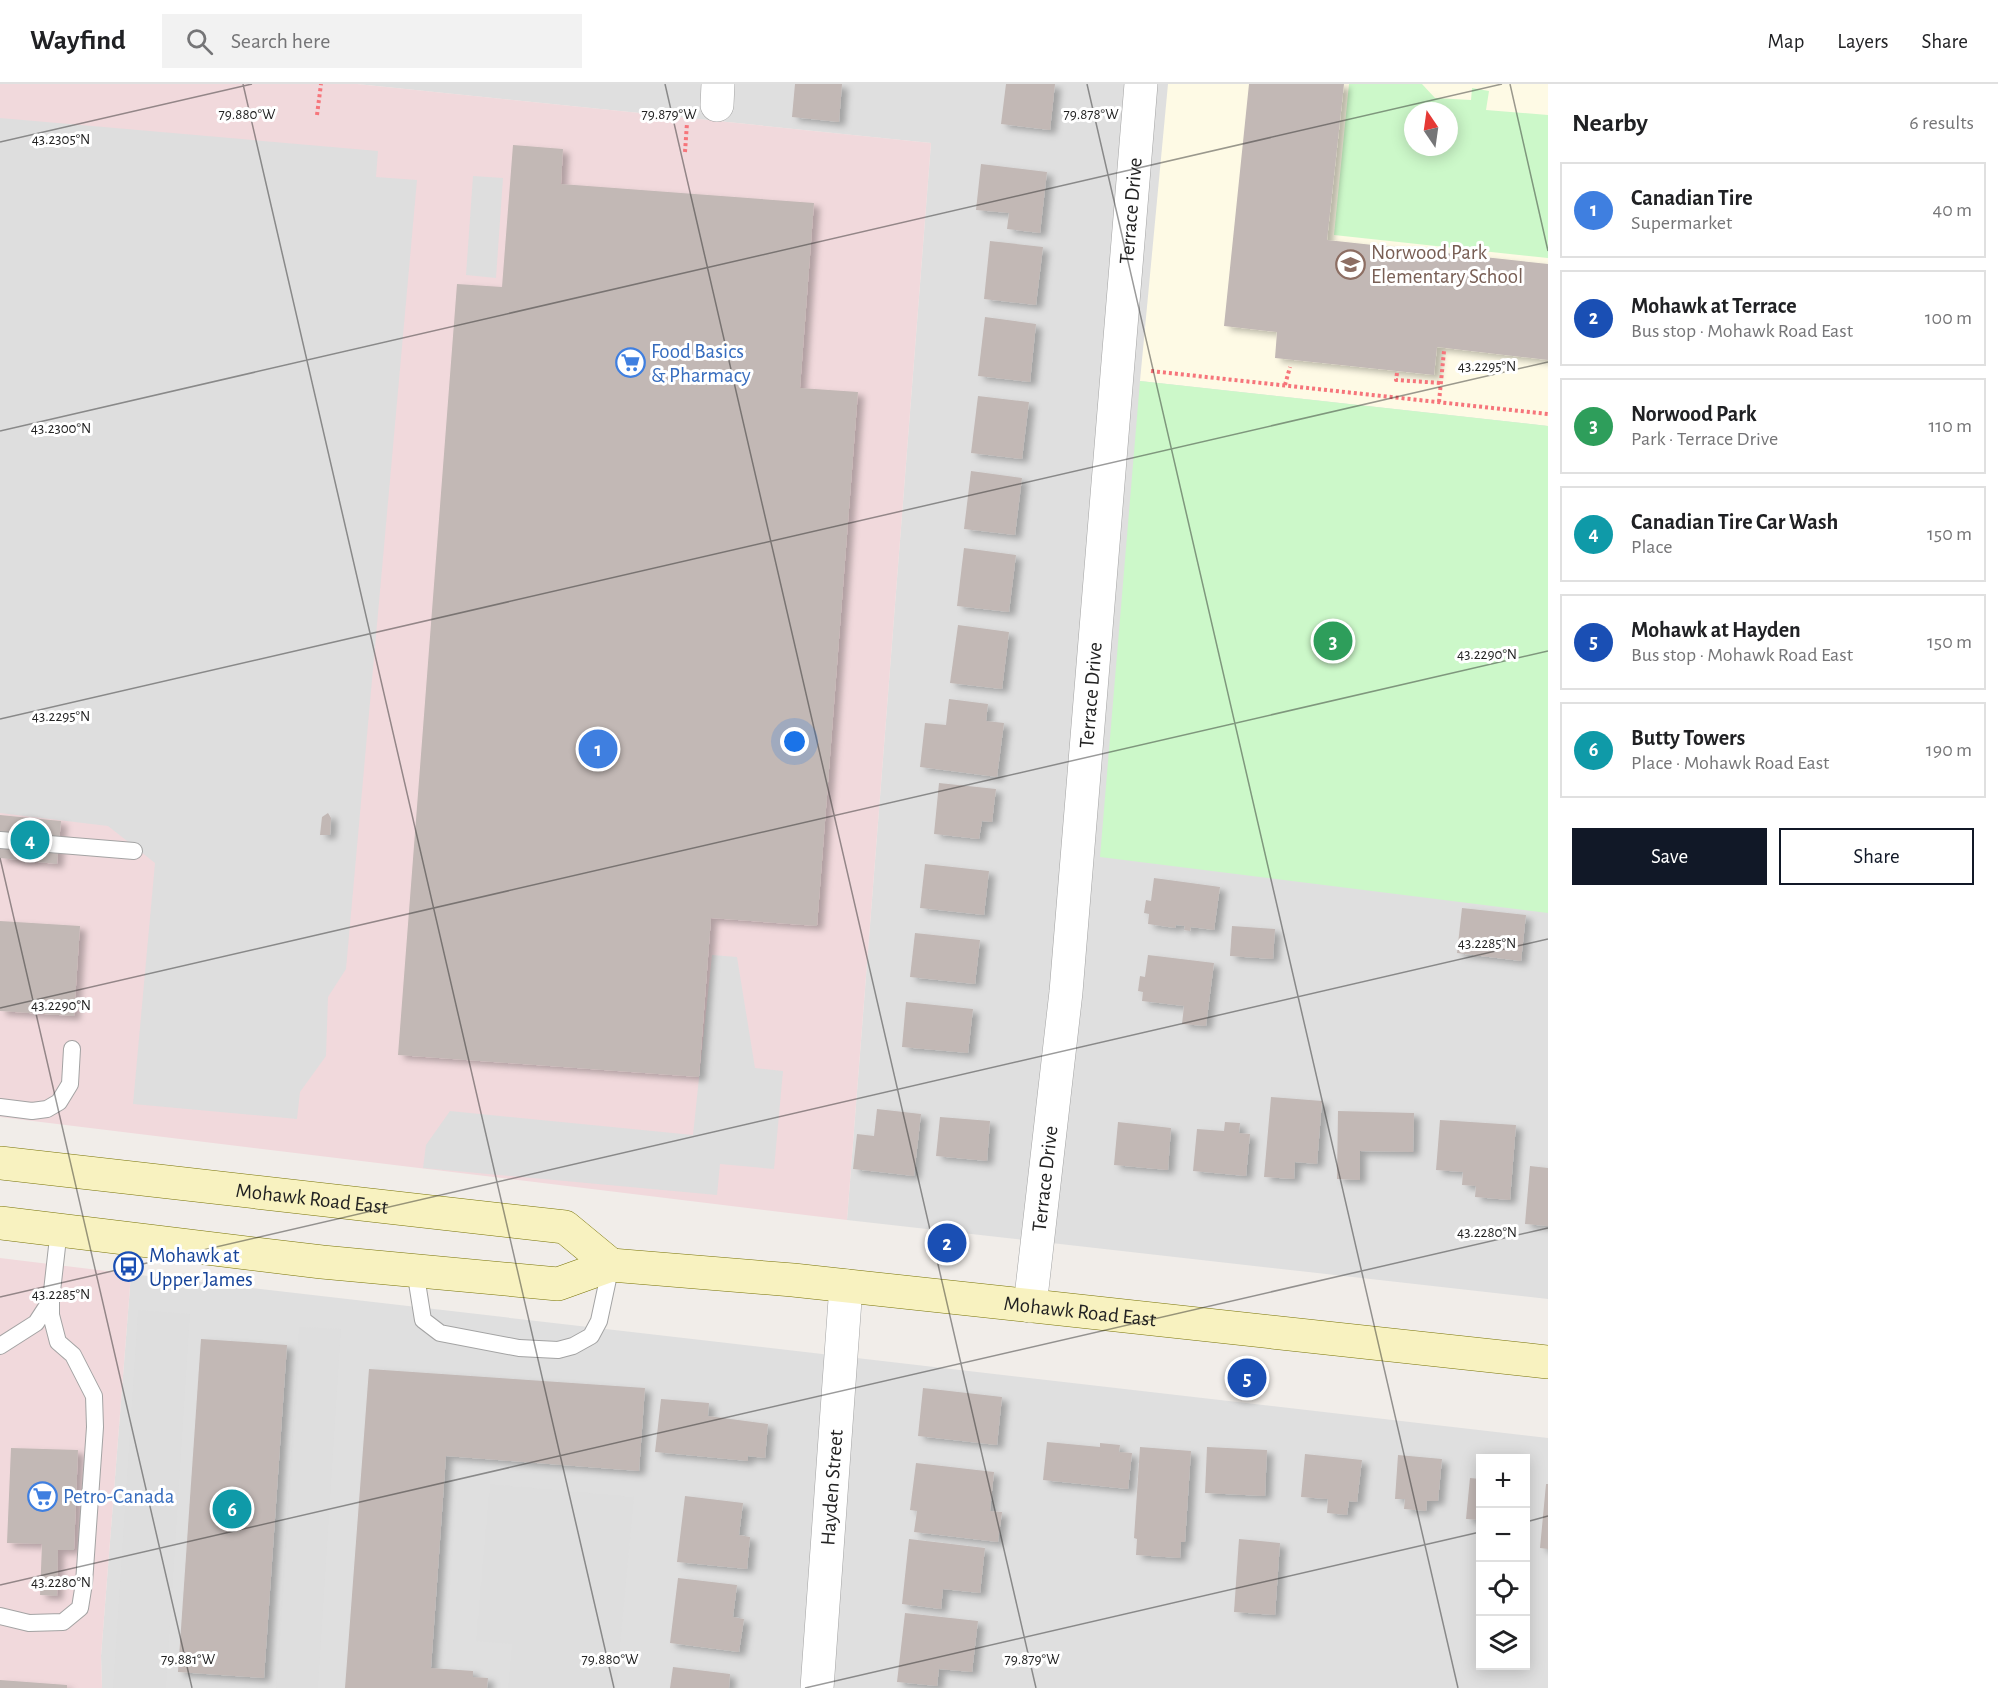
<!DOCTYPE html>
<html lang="en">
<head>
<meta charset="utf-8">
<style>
  :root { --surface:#fff; --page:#f2f2f2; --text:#202124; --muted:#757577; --line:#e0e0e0; --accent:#111827 }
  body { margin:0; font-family:"Alegreya Sans",sans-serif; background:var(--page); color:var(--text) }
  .controls { position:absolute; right:18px; bottom:18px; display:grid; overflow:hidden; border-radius:0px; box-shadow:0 3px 15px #0003 }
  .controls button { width:54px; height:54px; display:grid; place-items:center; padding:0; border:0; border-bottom:2px solid var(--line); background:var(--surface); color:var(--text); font:30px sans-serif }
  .compass { position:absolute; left:1404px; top:18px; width:54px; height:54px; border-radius:50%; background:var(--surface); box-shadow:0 3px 15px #0003; rotate:347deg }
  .you { position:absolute; left:795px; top:658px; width:21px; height:21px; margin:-15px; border:4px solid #fff; border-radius:50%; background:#1a73e8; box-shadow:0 0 0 9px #1a73e833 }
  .badge { display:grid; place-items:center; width:39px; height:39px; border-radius:50%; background:var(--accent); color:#fff; font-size:20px; font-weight:700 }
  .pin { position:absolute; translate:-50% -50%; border:3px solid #fff; box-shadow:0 2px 6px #0006 }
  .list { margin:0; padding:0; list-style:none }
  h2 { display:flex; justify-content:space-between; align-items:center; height:78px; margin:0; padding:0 24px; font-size:26px }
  h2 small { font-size:20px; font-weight:400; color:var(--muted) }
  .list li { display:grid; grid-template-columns:39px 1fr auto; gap:18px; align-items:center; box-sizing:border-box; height:96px; margin:0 12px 12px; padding:0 12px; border:2px solid var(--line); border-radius:0px }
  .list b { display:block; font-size:22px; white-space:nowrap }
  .list p { margin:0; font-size:20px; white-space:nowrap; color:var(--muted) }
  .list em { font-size:20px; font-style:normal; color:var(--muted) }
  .actions { display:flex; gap:12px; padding:18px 24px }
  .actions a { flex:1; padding:14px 0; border:2px solid var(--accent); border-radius:0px; text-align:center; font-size:21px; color:var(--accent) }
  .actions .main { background:var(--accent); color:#fff }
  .icon { flex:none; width:33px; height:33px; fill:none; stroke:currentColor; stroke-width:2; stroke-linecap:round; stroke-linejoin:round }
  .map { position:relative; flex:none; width:1548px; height:1604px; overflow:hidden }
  header { display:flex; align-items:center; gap:36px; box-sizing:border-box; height:84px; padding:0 30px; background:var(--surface); border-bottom:2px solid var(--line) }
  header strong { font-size:28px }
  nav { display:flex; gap:33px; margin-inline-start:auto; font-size:21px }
  .search { width:420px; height:54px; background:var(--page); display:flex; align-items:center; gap:15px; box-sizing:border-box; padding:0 21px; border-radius:0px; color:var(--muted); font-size:22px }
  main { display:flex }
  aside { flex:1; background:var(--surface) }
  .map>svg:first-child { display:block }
  .residential { fill:#dfdfdf; fill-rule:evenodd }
  .commercial { fill:#f1d9dc }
  .education { fill:#fefae5; fill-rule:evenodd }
  .park { fill:#ccf8c9; fill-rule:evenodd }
  .parking { fill:#dedede }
  .building { fill:#c2b8b5; filter:url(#shadow) }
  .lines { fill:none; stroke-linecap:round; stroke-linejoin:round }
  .lane-casing { stroke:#a3a3a3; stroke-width:18 }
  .street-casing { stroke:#a3a3a3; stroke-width:34 }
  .secondary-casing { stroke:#797408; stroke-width:34 }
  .path { stroke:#f6757b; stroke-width:4; stroke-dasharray:3 3; stroke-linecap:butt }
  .lane { stroke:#fff; stroke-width:16 }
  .street { stroke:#fff; stroke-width:33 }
  .secondary { stroke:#f8f2c0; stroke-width:33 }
  .ticks { fill:none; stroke:#222; stroke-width:1.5; stroke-opacity:0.45 }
  .labels { text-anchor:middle; stroke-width:6; stroke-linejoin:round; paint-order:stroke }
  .street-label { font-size:21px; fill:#222; stroke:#fff }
  .education-label { font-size:21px; fill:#785e54; stroke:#fff; text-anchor:start }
  .shop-label { font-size:21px; fill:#366cbe; stroke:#fff; text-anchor:start }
  .transit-label { font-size:21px; fill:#164399; stroke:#fff; text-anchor:start }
  .ticks-label { font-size:15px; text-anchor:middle; fill:#222; stroke:#fff; stroke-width:6; stroke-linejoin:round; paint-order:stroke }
</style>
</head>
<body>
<header>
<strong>Wayfind</strong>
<div class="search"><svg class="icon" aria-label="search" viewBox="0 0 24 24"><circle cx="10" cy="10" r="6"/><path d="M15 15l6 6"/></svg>Search here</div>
<nav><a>Map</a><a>Layers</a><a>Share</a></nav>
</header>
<main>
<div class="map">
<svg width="1548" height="1604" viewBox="0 0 1548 1604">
  <defs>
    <filter id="shadow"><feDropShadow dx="6" dy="4" stdDeviation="3" flood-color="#0004"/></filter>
  </defs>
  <rect width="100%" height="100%" fill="#f1ede9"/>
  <g class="residential">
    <path d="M357,0H1548V1215L847,1136L931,59ZM1413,27H1449V63H1413Z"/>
    <path d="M131,1190L1548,1354V1604H102L101,1572ZM1480,1374H1526V1582H1480Z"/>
  </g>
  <g class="commercial">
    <polygon points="0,0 357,0 931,59 847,1136 0,1033"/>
    <polygon points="0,1174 131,1190 101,1572 102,1604 0,1604"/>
  </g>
  <path class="education" d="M1168,0H1548V342L1140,297ZM1413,27H1449V63H1413Z"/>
  <g class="park">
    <path d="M1349,0H1422L1435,14L1471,16L1472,4L1489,7L1486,26L1548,31V174L1334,151ZM1413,27H1449V63H1413Z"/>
    <polygon points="1140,297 1548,342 1548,829 1100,773"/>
  </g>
  <g class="parking">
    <polygon points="0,34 378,67 376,93 417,96 346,885 328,913 326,972 300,1008 297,1035 133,1020 155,779 108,742 0,729"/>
    <polygon points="473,92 503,94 496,194 466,191"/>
    <polygon points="712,871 737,873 755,984 783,987 774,1085 720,1080 717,1111 423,1084 426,1061 450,1027 693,1051"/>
    <polygon points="138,1226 190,1230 166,1604 113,1604"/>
    <polygon points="299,1243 341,1245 318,1604 276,1604"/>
    <polygon points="490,1400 634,1413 616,1604 508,1604 512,1560 476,1557"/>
  </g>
  <g class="building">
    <polygon points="795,0 842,0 839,38 792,33"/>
    <polygon points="1006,0 1055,0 1050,46 1001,40"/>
    <polygon points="1249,0 1344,0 1327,156 1548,180 1548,276 1437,263 1434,291 1275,274 1277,248 1224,242"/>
    <polygon points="513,61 563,65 561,100 814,119 800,304 858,308 817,842 711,834 699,993 398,971 457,200 502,203"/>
    <polygon points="981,80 1047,88 1040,149 1007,145 1009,129 976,126"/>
    <polygon points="990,157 1043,163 1036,221 984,215"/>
    <polygon points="985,233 1036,240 1030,298 978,292"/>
    <polygon points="978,312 1029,318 1022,375 971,369"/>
    <polygon points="971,387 1022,394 1015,451 964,445"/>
    <polygon points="964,464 1016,471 1009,528 957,522"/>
    <polygon points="958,541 1009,548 1002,605 950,599"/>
    <polygon points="949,615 988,620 986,637 1004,639 997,693 920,683 925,639 946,641"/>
    <polygon points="939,699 996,705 992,738 982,737 979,755 934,750"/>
    <polygon points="328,729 331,734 330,751 320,751 322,733"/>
    <polygon points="0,731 61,737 57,780 0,774"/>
    <polygon points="925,780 989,787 984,831 920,824"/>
    <polygon points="1154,794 1220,803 1214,846 1191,843 1190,847 1184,846 1185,842 1176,841 1175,844 1148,840 1149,830 1144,829 1146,816 1151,817"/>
    <polygon points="1462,824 1526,831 1521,877 1457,869"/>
    <polygon points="0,837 80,842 74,932 0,927"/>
    <polygon points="1232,842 1275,845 1273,875 1230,872"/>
    <polygon points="915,849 980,856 975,900 910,893"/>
    <polygon points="1148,871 1214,879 1206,942 1182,940 1184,922 1142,917 1143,908 1138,907 1140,892 1145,893"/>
    <polygon points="906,918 973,925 968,969 902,963"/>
    <polygon points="1271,1013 1322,1017 1317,1080 1295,1078 1294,1095 1264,1093"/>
    <polygon points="877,1025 921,1030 914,1092 853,1085 857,1050 874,1052"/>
    <polygon points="1338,1027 1414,1029 1413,1068 1360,1067 1360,1096 1337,1095"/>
    <polygon points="940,1033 990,1037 987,1077 936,1072"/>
    <polygon points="1440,1036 1516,1041 1510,1116 1475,1113 1476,1102 1462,1101 1463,1088 1436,1086"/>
    <polygon points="1118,1038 1171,1044 1168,1086 1114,1081"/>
    <polygon points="1225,1038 1240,1039 1239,1049 1250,1050 1246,1092 1193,1087 1197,1045 1224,1047"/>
    <polygon points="1530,1082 1548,1084 1548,1142 1525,1140"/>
    <polygon points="201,1255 287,1261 264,1594 178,1588"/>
    <polygon points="369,1285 645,1304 639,1387 446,1372 431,1584 473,1587 473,1593 488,1594 487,1604 345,1604"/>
    <polygon points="923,1304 1002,1313 997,1361 918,1352"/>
    <polygon points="661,1315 709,1319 708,1332 768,1340 765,1374 748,1372 748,1377 655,1368"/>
    <polygon points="1047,1358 1100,1363 1100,1359 1120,1361 1119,1368 1132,1369 1128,1405 1043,1396"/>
    <polygon points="1140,1363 1191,1367 1185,1458 1181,1458 1180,1474 1136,1471 1137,1455 1134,1454"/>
    <polygon points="1207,1363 1267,1366 1265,1412 1205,1409"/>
    <polygon points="11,1364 78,1366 74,1466 58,1466 57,1512 40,1511 42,1460 7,1459"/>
    <polygon points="1305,1370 1362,1376 1357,1418 1349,1417 1347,1431 1327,1429 1328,1415 1301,1413"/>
    <polygon points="1398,1371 1442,1375 1438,1417 1427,1417 1426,1427 1404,1425 1405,1415 1395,1415"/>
    <polygon points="916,1379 994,1388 990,1427 1002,1428 998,1458 914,1448 917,1427 910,1426"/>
    <polygon points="1470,1394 1480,1395 1480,1436 1466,1435"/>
    <polygon points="1546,1400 1548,1400 1548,1465 1540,1464"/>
    <polygon points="685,1412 743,1419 739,1451 750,1453 747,1485 677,1478"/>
    <polygon points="909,1455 985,1464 980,1509 943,1505 941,1525 902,1520"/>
    <polygon points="1239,1455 1280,1459 1275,1531 1234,1528"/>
    <polygon points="678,1494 737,1501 733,1533 744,1535 739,1568 670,1559"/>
    <polygon points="905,1529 978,1537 972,1588 939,1585 937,1602 897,1598"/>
    <polygon points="673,1583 730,1590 729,1604 670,1604"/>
    <polygon points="0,1596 67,1601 67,1604 0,1604"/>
  </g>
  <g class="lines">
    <defs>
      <g id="lane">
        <polyline points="0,756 134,767"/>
        <polyline points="0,1023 32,1027 47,1025 59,1018 70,1000 72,965"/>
        <polyline points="415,1186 423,1236 440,1249 519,1264 558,1266 573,1262 591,1252 599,1237 611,1181"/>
        <polyline points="0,1262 36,1239 51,1216 59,1145"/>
        <polyline points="0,1532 29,1539 63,1538 80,1524 84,1499 95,1343 94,1312 73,1271 58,1258 51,1231 51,1216"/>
      </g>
      <g id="street">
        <polyline points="717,21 718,0"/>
        <path id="s1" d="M1030,1222L1066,908L1141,0"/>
        <path id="s2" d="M817,1604L846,1202"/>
      </g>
      <g id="secondary">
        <path id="s3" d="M0,1079L565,1143L611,1181"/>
        <path id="s4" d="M0,1139L322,1178L558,1200L611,1181L793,1196L1548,1278"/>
      </g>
    </defs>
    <use href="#lane" class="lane-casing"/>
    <use href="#street" class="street-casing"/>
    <use href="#secondary" class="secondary-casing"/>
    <g class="path">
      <polyline points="317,31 321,0"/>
      <polyline points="685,68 687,39"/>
      <polyline points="1151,287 1548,330"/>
      <polyline points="1397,289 1396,296 1441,299"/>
      <polyline points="1285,301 1290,283"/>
      <polyline points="1439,318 1444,267"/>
    </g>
    <use href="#lane" class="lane"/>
    <use href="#street" class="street"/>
    <use href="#secondary" class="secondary"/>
  </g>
  <path class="ticks" d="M243,0L614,1604M665,0L1036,1604M1087,0L1458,1604M1510,0L1548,167M0,58L252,0M0,347L1502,0M0,635L1548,278M0,774L192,1604M0,924L1548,567M0,1213L1548,855M1526,1438L1548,1432M0,1501L1548,1144M805,1604L1480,1448"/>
  <defs>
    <symbol id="school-ring" viewBox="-11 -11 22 22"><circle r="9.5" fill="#fff" stroke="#8d6e63" stroke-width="1.5"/><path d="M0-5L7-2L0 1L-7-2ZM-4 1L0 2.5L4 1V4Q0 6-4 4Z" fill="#8d6e63"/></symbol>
    <symbol id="supermarket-ring" viewBox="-11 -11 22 22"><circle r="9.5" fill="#fff" stroke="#3f7fe0" stroke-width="1.5"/><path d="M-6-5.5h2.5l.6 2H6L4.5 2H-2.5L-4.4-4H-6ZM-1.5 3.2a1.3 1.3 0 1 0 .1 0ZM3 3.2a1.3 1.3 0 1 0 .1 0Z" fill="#3f7fe0"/></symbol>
    <symbol id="bus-ring" viewBox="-11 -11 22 22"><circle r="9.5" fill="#fff" stroke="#1a4fb4" stroke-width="1.5"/><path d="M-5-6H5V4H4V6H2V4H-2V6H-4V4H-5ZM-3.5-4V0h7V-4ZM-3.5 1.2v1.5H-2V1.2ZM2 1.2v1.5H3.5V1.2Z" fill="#1a4fb4"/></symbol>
  </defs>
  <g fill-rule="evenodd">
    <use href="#school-ring" x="1334" y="164" width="33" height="33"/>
    <use href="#supermarket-ring" x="614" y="262" width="33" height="33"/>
    <use href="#bus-ring" x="112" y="1166" width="33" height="33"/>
    <use href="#supermarket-ring" x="26" y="1396" width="33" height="33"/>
  </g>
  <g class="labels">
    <g class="street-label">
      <text dy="7" stroke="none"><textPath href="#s1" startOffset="1100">Terrace Drive</textPath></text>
      <text dy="7" stroke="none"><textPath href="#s1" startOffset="614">Terrace Drive</textPath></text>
      <text dy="7" stroke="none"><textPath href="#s1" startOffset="128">Terrace Drive</textPath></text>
      <text dy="7" stroke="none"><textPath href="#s3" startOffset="314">Mohawk Road East</textPath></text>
      <text dy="7" stroke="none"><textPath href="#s4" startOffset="1089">Mohawk Road East</textPath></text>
      <text dy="7" stroke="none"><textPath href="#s2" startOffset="201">Hayden Street</textPath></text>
    </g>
    <g class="education-label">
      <text x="1371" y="175">Norwood Park<tspan x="1371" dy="24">Elementary School</tspan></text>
    </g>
    <g class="shop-label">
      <text x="651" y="274">Food Basics<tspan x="651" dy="24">&amp; Pharmacy</tspan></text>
      <text x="63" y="1419">Petro-Canada</text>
    </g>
    <g class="transit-label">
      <text x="149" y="1178">Mohawk at<tspan x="149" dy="24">Upper James</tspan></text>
    </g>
  </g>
  <g class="ticks-label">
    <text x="247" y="35">79.880°W</text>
    <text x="669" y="35">79.879°W</text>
    <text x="1091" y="35">79.878°W</text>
    <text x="61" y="60">43.2305°N</text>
    <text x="1487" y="287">43.2295°N</text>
    <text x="61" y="349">43.2300°N</text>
    <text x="1487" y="575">43.2290°N</text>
    <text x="61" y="637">43.2295°N</text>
    <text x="1487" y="864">43.2285°N</text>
    <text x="61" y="926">43.2290°N</text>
    <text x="1487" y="1153">43.2280°N</text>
    <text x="61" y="1215">43.2285°N</text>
    <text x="61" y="1503">43.2280°N</text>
    <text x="188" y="1580">79.881°W</text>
    <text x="610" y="1580">79.880°W</text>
    <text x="1032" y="1580">79.879°W</text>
  </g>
</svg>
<div class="controls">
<button>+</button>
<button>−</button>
<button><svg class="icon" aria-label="locate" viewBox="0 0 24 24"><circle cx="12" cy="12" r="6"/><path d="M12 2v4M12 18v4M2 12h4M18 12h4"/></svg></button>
<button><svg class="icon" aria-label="layers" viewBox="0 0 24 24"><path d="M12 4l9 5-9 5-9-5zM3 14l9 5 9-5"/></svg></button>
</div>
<svg class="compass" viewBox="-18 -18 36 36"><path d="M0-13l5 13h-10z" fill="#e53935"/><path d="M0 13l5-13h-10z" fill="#757577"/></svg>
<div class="you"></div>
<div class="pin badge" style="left:598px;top:665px;background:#3f7fe0">1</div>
<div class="pin badge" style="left:947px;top:1159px;background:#1a4fb4">2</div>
<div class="pin badge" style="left:1333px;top:557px;background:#2e9e5b">3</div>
<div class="pin badge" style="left:30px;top:756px;background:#0f9aa8">4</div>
<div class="pin badge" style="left:1247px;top:1294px;background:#1a4fb4">5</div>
<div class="pin badge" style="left:232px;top:1425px;background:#0f9aa8">6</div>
</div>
<aside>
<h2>Nearby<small>6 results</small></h2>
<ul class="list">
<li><span class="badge" style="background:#3f7fe0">1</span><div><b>Canadian Tire</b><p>Supermarket</p></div><em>40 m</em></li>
<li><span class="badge" style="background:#1a4fb4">2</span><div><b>Mohawk at Terrace</b><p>Bus stop · Mohawk Road East</p></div><em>100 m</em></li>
<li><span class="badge" style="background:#2e9e5b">3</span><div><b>Norwood Park</b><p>Park · Terrace Drive</p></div><em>110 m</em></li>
<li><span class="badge" style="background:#0f9aa8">4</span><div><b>Canadian Tire Car Wash</b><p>Place</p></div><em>150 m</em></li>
<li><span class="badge" style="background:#1a4fb4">5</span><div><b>Mohawk at Hayden</b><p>Bus stop · Mohawk Road East</p></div><em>150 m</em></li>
<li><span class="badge" style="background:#0f9aa8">6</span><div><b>Butty Towers</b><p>Place · Mohawk Road East</p></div><em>190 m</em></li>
</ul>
<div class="actions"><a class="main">Save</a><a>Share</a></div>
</aside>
</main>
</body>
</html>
